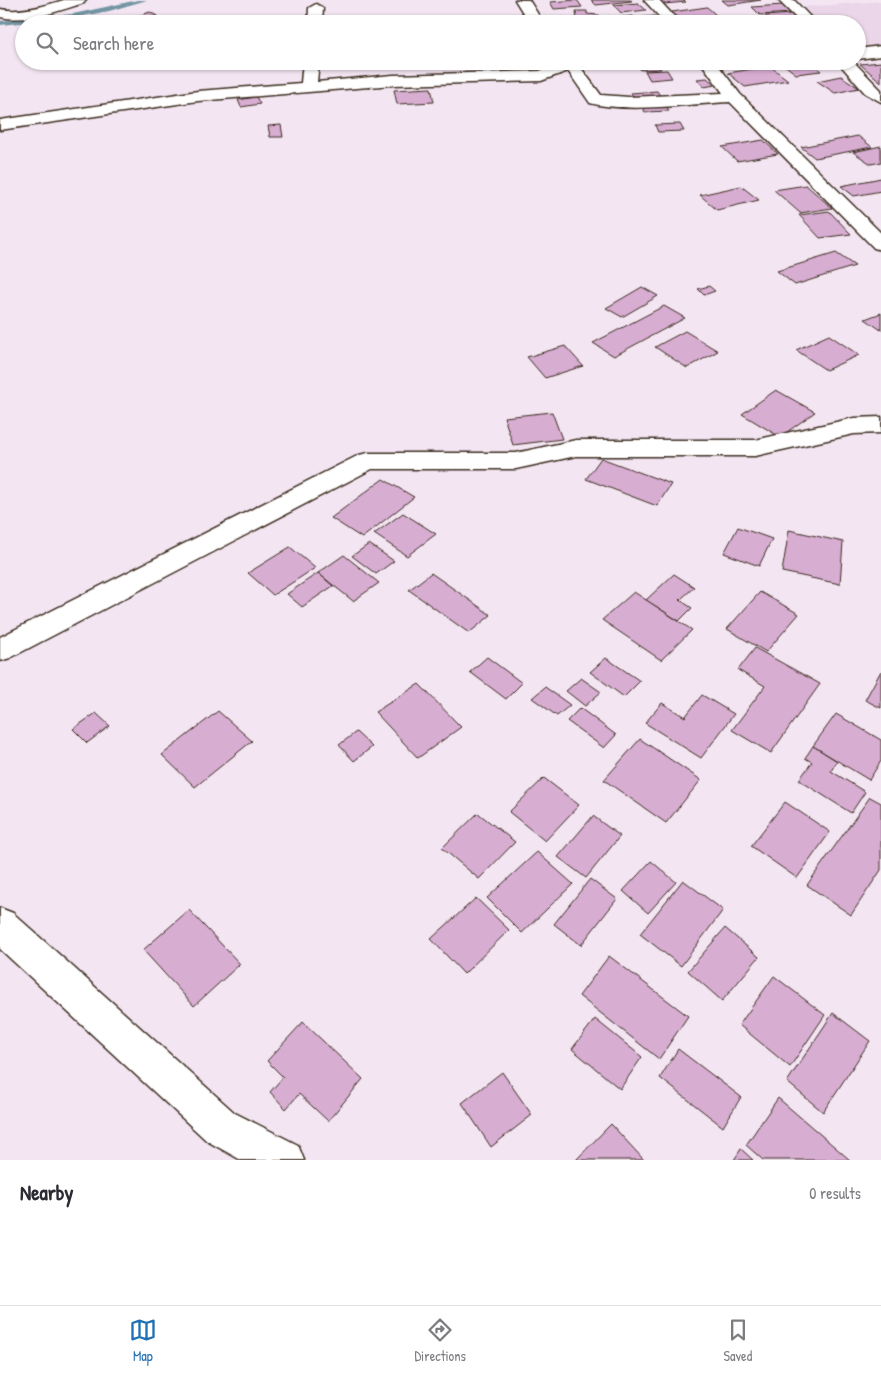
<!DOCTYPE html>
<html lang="en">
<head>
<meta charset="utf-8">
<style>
  :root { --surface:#fff; --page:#f2f2f3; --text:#2b2b33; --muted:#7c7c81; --line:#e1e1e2; --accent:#1f6fb2 }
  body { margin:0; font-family:"Patrick Hand",sans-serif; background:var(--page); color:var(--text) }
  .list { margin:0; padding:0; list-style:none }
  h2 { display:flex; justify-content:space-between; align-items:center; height:65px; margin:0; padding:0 20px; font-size:21px }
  h2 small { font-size:16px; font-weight:400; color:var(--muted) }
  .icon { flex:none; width:28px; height:28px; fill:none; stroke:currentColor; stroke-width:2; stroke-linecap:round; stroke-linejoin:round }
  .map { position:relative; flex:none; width:881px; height:1160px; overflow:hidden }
  .search { position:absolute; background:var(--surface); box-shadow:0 1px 4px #0004; left:15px; right:15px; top:15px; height:55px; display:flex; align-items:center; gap:12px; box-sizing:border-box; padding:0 18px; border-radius:28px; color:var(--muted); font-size:19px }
  .sheet { height:145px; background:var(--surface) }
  nav { display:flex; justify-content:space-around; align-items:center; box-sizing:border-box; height:70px; border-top:1px solid var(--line); background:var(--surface); font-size:14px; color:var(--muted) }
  nav a { display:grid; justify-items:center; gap:2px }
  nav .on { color:var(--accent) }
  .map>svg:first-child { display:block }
  .built { fill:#ebd5e8 }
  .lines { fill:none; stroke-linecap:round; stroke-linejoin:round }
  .stream { fill:#7394a2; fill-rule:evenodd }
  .building { fill:#d7add2; stroke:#3b2a1e }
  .minor-casing { stroke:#3b2a1e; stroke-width:3 }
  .minor { fill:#fff; fill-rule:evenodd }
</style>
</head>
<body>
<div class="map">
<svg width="881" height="1160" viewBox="0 0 881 1160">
  <rect width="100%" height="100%" fill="#f3e6f2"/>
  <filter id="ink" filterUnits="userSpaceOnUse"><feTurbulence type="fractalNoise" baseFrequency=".02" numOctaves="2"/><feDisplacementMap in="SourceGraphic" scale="10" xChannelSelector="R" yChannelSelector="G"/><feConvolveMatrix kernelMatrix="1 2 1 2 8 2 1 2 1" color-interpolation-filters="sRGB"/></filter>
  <g filter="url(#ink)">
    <polygon class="built" points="881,1 881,47 857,49 857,24 820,24 804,7"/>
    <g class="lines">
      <polygon class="stream" points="138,0 147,0 109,11 73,18 0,25 0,21 73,14"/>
    </g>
    <g class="building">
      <polygon points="577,0 582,7 554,9 550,2"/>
      <polygon points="591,0 631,0 632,1 596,5"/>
      <polygon points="660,0 684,0 686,2 664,4"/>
      <polygon points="722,0 761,0 728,5"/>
      <polygon points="638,3 646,10 621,13 614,5"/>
      <polygon points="783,5 791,13 760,15 752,7"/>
      <polygon points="707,7 716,15 682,20 672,12"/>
      <polygon points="576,11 587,11 587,14 599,15 599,19 587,18 588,23 577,22"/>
      <polygon points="150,12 157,16 145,19 138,16"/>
      <polygon points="792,14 797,19 769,21 765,16"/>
      <polygon points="633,16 635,18 655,16 662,24 619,23 627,22 622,17"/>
      <polygon points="737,18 744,24 682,24"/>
      <polygon points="634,61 655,61 661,69 641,70"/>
      <polygon points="794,61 809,61 821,71 796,74 782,63"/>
      <polygon points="881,62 881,82 860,64"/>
      <polygon points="770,66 788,80 745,87 728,73"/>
      <polygon points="667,70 672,78 650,80 645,71"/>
      <polygon points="841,76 859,88 835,93 817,81"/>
      <polygon points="707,78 715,85 704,87 697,79"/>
      <polygon points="431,88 434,102 397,104 394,90"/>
      <polygon points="657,91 661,97 634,98 631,93"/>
      <polygon points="256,97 260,104 241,107 238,100"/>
      <polygon points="665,104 669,111 645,112 641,106"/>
      <polygon points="680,124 684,131 658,132 655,125"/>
      <polygon points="281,125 283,137 270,137 268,126"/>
      <polygon points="858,136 872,147 815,158 801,147"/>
      <polygon points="763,140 778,154 737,161 722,147"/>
      <polygon points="881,146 881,162 871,164 853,152"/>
      <polygon points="881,178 881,191 854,196 841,186"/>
      <polygon points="806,185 832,208 800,213 774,190"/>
      <polygon points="741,186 759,200 717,210 700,195"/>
      <polygon points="829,211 851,234 820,238 799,215"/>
      <polygon points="836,253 855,266 795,285 777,271"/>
      <polygon points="709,286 715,291 704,295 698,289"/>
      <polygon points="642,287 658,296 622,317 606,308"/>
      <polygon points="664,306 685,318 614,356 593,343"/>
      <polygon points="881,313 881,330 865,319"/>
      <polygon points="685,331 718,351 687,368 655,347"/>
      <polygon points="829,335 859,355 826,370 796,350"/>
      <polygon points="565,346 583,366 545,378 527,357"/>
      <polygon points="776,390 815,412 780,437 742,414"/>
      <polygon points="552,412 562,439 513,445 504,417"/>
      <polygon points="601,458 671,484 657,506 586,479"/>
      <polygon points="383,479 414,497 362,538 331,518"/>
      <polygon points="403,513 436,534 407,556 374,534"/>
      <polygon points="738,527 772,539 759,566 724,553"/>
      <polygon points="789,530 843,542 840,584 782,572"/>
      <polygon points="369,544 394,561 376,574 352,556"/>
      <polygon points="290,547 315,568 273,595 248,573"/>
      <polygon points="344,555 379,583 353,601 318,573"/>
      <polygon points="318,573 333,586 302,607 287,594"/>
      <polygon points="431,573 491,615 469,633 409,590"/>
      <polygon points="674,574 694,587 680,600 692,608 679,621 646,600"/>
      <polygon points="634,592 692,630 661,660 602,620"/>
      <polygon points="760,592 799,614 766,652 727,629"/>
      <polygon points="755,648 820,684 771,753 732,730 765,686 738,670"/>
      <polygon points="487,657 522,683 506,699 470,672"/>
      <polygon points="606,658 640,681 624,697 590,672"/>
      <polygon points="881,671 881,708 865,700"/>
      <polygon points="581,678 601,692 585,706 566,691"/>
      <polygon points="419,684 461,727 418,758 375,712"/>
      <polygon points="545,687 570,705 557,716 532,698"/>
      <polygon points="702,695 734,714 701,758 645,723 662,703 685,717"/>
      <polygon points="580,708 616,735 604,748 567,721"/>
      <polygon points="218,711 252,741 195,787 162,755"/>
      <polygon points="96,713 110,726 87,743 73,729"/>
      <polygon points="836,714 881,740 881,761 869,780 813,746"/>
      <polygon points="356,732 372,747 354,761 339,745"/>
      <polygon points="640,739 701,780 666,823 604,780"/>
      <polygon points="813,746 837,761 831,771 865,792 851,813 799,780 812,762 805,758"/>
      <polygon points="544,778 579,805 545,841 509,812"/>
      <polygon points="870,797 881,803 881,870 851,915 807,885"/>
      <polygon points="785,802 830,832 797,878 751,846"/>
      <polygon points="478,813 515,842 479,879 442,848"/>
      <polygon points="593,816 620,836 586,878 558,857"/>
      <polygon points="537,852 573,884 522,933 487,898"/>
      <polygon points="651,861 676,882 648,913 623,891"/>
      <polygon points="590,879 617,899 581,945 554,924"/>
      <polygon points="683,880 723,910 681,966 640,934"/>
      <polygon points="476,898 509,930 464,974 431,939"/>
      <polygon points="189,910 240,964 194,1006 143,950"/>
      <polygon points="725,928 759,957 722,1001 688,971"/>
      <polygon points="609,956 688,1016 659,1059 579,996"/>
      <polygon points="774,976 825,1015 790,1067 739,1025"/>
      <polygon points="833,1013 870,1041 823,1112 787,1082"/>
      <polygon points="595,1019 642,1057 620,1089 572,1049"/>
      <polygon points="303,1022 363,1079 328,1121 299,1094 286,1109 270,1092 283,1077 267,1061"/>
      <polygon points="678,1049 741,1097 723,1127 660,1078"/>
      <polygon points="502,1072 532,1115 491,1147 462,1103"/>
      <polygon points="778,1098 850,1160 763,1160 746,1145"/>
      <polygon points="611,1124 644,1160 576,1160"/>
      <polygon points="741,1149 753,1160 734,1160"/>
    </g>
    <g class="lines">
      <defs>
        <g id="minor">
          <path d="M64,0H86L84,3C58,11 28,23 0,17V9C21,13 44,6 64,0Z"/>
          <polygon points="515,0 529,0 544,24 530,24"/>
          <polygon points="644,0 659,0 681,24 666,24"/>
          <polygon points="778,0 794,0 817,24 802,24"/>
          <polygon points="316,4 323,8 322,24 308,24 309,8"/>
          <polygon points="881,46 881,56 857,59 857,49"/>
          <path d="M303,61H319L317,82L393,75L539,71L563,63L562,61H599L597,64L581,68L601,95L629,97L723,93L700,61H715L740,94L881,233V250L874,248L730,102C690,104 627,113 590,103L568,71L541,81L393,85L198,101L0,130V120L198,91L301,83Z"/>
          <polygon points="837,61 853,61 881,90 881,102 865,93"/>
          <polygon points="881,417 881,433 854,434 755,456 576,456 516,469 372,469 10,658 0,661 0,637 359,455 368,453 516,453 576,440 755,440 854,418"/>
          <polygon points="0,908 13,913 235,1113 298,1145 304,1160 241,1160 207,1141 0,949"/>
        </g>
      </defs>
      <use href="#minor" class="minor-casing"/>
      <use href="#minor" class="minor"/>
    </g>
  </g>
</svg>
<div class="search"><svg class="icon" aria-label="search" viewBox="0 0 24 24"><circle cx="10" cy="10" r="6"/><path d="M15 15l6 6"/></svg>Search here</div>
</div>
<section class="sheet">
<h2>Nearby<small>0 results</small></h2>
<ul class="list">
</ul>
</section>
<nav>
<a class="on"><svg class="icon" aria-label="map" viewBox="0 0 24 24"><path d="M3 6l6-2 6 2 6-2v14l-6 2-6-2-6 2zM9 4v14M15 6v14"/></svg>Map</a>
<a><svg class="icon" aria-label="directions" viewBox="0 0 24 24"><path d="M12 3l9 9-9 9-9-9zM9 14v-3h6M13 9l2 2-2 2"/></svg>Directions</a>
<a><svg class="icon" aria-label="saved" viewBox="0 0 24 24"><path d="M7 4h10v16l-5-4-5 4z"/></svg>Saved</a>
</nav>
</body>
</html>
